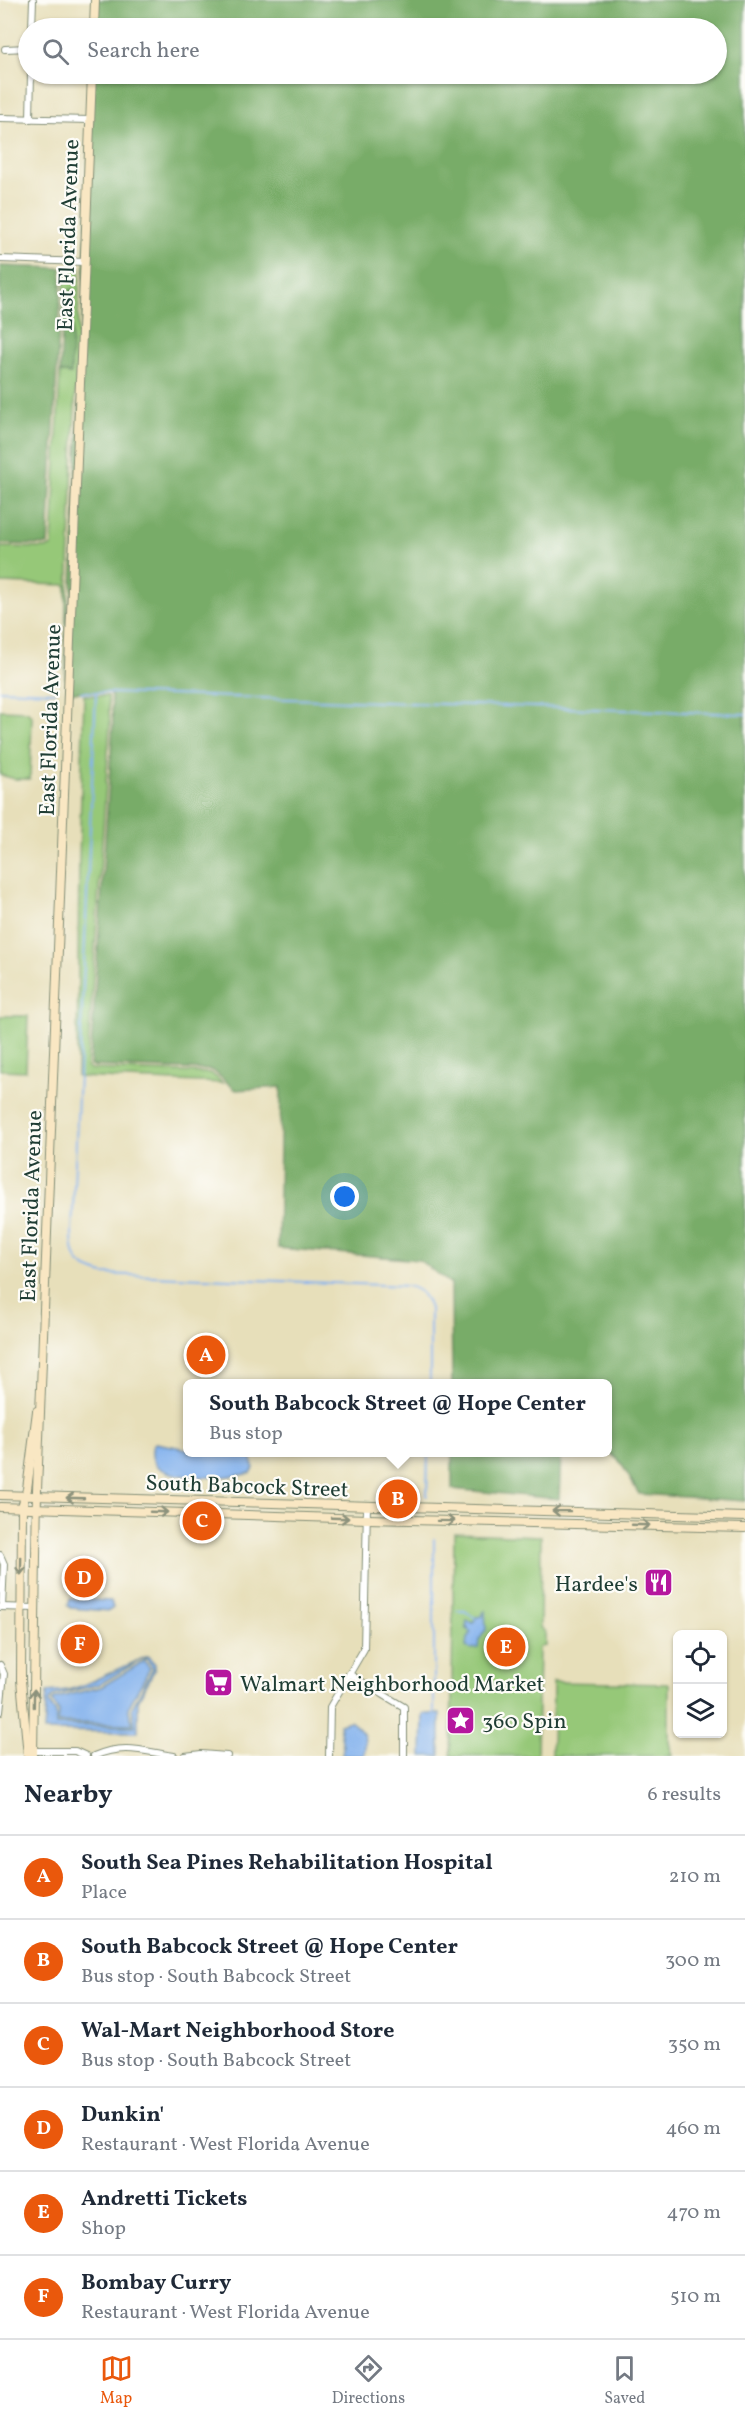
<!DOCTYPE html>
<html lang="en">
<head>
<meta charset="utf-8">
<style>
  :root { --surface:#fff; --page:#f2f2f3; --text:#1f2937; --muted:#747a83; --line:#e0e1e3; --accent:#ea580c }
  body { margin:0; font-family:Vollkorn,serif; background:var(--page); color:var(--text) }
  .controls { position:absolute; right:18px; bottom:18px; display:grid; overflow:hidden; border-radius:9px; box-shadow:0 2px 4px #0004 }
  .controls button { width:54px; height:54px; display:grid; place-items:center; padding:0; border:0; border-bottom:2px solid var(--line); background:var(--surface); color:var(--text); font:30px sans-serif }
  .you { position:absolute; left:345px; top:1197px; width:21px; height:21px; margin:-15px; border:4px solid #fff; border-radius:50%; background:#1a73e8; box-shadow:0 0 0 9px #1a73e833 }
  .badge { display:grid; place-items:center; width:39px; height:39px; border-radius:50%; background:var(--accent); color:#fff; font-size:20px; font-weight:700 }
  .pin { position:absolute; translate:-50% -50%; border:3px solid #fff; box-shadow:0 2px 6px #0006 }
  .popup { position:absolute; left:183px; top:1379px; width:429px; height:78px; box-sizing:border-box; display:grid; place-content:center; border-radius:9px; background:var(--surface); filter:drop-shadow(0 2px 4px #0005); font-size:20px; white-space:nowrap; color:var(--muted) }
  .popup b { font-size:22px; color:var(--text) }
  .popup::after { content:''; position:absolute; left:50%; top:100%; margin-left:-12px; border:12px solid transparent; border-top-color:var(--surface) }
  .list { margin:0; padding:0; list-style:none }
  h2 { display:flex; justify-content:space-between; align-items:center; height:78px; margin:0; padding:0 24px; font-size:26px }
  h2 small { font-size:20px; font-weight:400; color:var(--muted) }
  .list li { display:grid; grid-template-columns:39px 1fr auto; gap:18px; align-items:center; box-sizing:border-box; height:84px; padding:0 24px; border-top:2px solid var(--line) }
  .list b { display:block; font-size:22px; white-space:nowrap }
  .list p { margin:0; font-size:20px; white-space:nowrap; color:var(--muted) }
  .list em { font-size:20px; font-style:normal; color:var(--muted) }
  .icon { flex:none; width:33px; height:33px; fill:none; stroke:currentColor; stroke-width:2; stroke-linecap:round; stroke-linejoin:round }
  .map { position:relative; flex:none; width:745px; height:1756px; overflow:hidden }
  .search { position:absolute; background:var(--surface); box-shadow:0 2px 4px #0004; left:18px; right:18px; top:18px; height:66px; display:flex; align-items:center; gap:15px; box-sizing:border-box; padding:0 21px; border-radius:33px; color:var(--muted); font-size:22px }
  .sheet { height:582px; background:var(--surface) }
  nav { display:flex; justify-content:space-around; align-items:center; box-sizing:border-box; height:84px; border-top:2px solid var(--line); background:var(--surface); font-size:16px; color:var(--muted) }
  nav a { display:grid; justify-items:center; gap:3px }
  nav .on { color:var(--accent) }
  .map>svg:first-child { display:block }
  .green { fill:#96c878; stroke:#5a8256; stroke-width:1.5 }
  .forest { fill:#78ac68; stroke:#4c744e; stroke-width:1.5 }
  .water { fill:#82b1ed; stroke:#507790; stroke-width:1.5; fill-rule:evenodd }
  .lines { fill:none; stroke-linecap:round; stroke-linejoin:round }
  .stream { stroke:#82b1ed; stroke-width:2 }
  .street-casing { stroke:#838e77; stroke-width:8 }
  .secondary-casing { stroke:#838e77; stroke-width:10 }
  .street { stroke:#fff; stroke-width:6 }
  .secondary { stroke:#f9e7c3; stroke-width:8 }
  .oneway { stroke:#8c927c }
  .labels { text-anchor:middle; stroke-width:4.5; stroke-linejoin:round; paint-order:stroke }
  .street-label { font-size:22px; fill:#1f3d34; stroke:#fdfcf7 }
  .poi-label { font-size:22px; fill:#1f3d34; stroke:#fdfcf7; text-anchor:start }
</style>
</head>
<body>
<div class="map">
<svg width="745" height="1756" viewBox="0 0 745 1756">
  <rect width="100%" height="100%" fill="#fdfcf7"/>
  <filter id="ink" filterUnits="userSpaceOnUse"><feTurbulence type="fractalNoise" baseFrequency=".0167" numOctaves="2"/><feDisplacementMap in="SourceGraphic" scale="12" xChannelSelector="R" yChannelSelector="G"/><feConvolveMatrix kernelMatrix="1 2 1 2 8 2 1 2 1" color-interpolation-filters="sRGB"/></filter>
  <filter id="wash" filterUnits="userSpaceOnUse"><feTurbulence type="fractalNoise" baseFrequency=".008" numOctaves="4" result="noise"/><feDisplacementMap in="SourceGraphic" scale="24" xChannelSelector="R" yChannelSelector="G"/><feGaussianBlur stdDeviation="1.35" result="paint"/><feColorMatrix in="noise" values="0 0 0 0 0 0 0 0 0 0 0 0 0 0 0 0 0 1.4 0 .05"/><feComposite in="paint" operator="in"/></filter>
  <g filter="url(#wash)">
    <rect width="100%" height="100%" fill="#e7dfba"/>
    <g class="green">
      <polygon points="65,268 80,268 65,679 66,585 0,583 0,547 48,548 52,546 60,372 70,374 73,290 64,292"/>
      <polygon points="84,695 108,696 110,724 87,1067 90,1069 211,1073 223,1083 77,1077 79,860"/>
      <polygon points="0,710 27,711 32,716 30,779 15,779 0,775"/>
      <polygon points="0,1016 28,1016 26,1071 0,1070"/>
      <polygon points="454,1533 541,1536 540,1627 545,1632 545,1646 539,1647 537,1756 451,1756"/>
      <polygon points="553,1682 669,1684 669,1742 672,1756 552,1756"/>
    </g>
    <g class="forest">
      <polygon points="95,0 745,0 745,1501 639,1494 621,1463 608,1451 608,1384 452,1383 451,1284 419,1260 278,1248 281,1087 236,1090 212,1070 90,1066 113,723 111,693 68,692 92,74 716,74 716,28 94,28"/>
      <polygon points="0,266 62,268 48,545 0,544"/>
      <polygon points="73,289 71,374 60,372 64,292"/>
      <polygon points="452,1453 561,1453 559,1499 452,1489"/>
    </g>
    <g class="water">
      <path d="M156,1443L188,1449V1452L248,1453L251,1455L254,1468L251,1473C230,1478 175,1481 157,1466C151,1460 151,1452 153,1444Z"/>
      <polygon points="70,1599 111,1601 113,1608 109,1611 71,1608 68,1605"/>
      <polygon points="485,1611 486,1630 479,1640 478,1648 471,1649 466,1647 467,1638 471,1632 466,1629 469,1628 466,1628 467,1621 474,1623 476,1617 483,1616 483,1613"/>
      <path d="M148,1656L155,1664V1669L138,1701V1732L44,1731L47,1692L68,1690L81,1686ZM142,1659H147L153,1668L132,1708L135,1726L56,1725V1713L49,1703L50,1699L55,1695L100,1684Z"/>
      <polygon points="144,1661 150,1668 128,1708 133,1724 58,1723 59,1712 52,1701 56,1698 101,1687"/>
      <polygon points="423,1714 440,1714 440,1756 422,1756"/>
      <path d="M350,1721C365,1732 367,1737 364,1756H342L343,1747L339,1724Z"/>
    </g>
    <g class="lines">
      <g class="stream">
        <polyline points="0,690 55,692"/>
        <polyline points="81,692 745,714"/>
        <path d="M96,693L72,1231C72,1259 76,1267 104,1274L408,1286C421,1290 426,1296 430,1309V1384"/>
        <polyline points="427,1496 428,1452"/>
        <polyline points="457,1611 465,1611 475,1618"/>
        <polyline points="434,1717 434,1539"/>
      </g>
    </g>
  </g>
  <g filter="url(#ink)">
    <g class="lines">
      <defs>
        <g id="street">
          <polyline points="32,28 33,0"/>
          <polyline points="5,49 28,48"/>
          <polyline points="0,118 90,120"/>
          <polyline points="30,119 31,74"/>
          <polyline points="0,259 84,262"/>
          <polyline points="0,1555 4,1564 2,1607"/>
          <polyline points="0,1607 36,1608"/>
          <polyline points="0,1665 4,1674 0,1712"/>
          <polyline points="349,1674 404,1707 404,1756"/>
          <polyline points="33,1751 75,1751 86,1756"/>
          <path d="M94,1756C123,1743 143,1751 174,1756"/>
          <polyline points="185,1756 201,1754 227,1756"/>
          <polyline points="329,1756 330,1707 364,1649 367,1507"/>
        </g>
        <g id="secondary">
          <polyline points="94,28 95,0"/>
          <polyline points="0,1495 745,1517"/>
          <polyline points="0,1507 367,1519 745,1528"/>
          <polyline points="28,1756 21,1680 22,1507 27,1489 37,1411"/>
          <polyline points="33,1756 37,1490 92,74"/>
        </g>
      </defs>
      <use href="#street" class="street-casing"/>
      <use href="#secondary" class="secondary-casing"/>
      <use href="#street" class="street"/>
      <use href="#secondary" class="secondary"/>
    </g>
    <defs><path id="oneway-shaft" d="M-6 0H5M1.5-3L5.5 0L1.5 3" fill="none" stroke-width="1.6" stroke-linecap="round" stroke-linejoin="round" transform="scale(1.5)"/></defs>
    <g class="oneway">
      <use href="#oneway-shaft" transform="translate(75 1498) rotate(-178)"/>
      <use href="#oneway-shaft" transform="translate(561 1511) rotate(-179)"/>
      <use href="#oneway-shaft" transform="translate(159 1512) rotate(2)"/>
      <use href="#oneway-shaft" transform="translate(340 1518) rotate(2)"/>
      <use href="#oneway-shaft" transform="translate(446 1521) rotate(1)"/>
      <use href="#oneway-shaft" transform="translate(641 1525) rotate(2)"/>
      <use href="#oneway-shaft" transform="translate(21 1566) rotate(91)"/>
      <use href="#oneway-shaft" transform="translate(34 1698) rotate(-89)"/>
    </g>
  </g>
  <defs>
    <symbol id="restaurant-square" viewBox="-11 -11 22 22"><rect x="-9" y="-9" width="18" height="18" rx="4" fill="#b5179e" stroke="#fdfcf7"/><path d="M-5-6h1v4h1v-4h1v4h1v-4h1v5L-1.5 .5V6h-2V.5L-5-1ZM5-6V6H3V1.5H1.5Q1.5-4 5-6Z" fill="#fff"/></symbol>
    <symbol id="supermarket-square" viewBox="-11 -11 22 22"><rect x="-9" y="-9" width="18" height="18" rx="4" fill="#b5179e" stroke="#fdfcf7"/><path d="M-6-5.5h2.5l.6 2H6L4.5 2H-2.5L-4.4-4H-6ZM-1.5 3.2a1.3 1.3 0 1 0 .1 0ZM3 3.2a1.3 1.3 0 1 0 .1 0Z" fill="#fff"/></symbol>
    <symbol id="sight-square" viewBox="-11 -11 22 22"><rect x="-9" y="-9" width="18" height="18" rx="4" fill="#b5179e" stroke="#fdfcf7"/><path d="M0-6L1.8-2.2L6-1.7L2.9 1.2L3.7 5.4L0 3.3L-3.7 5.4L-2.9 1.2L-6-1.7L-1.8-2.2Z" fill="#fff"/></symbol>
  </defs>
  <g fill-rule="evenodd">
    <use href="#restaurant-square" x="642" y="1566" width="33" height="33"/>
    <use href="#supermarket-square" x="202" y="1666" width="33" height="33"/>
    <use href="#sight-square" x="444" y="1704" width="33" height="33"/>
  </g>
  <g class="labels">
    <g class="street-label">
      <text transform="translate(67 235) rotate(-88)" y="8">East Florida Avenue</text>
      <text transform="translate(49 720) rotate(-88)" y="8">East Florida Avenue</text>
      <text transform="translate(30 1206) rotate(-88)" y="8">East Florida Avenue</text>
      <text transform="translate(247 1485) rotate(2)" y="8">South Babcock Street</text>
    </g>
    <g class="poi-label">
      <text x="638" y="1591" text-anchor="end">Hardee's</text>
      <text x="240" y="1691">Walmart Neighborhood Market</text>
      <text x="482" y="1728">360 Spin</text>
    </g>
  </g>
</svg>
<div class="controls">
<button><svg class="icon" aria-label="locate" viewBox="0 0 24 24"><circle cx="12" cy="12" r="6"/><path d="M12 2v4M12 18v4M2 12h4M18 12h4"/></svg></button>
<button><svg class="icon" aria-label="layers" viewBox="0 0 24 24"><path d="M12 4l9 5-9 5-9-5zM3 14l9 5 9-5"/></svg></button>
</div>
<div class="you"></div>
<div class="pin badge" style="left:206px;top:1355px">A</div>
<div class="pin badge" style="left:398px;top:1499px">B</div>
<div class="popup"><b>South Babcock Street @ Hope Center</b>Bus stop</div>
<div class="pin badge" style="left:202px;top:1521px">C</div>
<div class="pin badge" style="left:84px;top:1578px">D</div>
<div class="pin badge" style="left:506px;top:1647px">E</div>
<div class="pin badge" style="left:80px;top:1644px">F</div>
<div class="search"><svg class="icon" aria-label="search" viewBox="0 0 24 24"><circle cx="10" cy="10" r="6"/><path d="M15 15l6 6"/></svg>Search here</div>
</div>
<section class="sheet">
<h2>Nearby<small>6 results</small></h2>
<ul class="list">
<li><span class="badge">A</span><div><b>South Sea Pines Rehabilitation Hospital</b><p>Place</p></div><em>210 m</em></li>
<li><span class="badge">B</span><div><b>South Babcock Street @ Hope Center</b><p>Bus stop · South Babcock Street</p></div><em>300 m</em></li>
<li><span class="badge">C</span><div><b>Wal-Mart Neighborhood Store</b><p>Bus stop · South Babcock Street</p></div><em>350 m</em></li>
<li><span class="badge">D</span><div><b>Dunkin'</b><p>Restaurant · West Florida Avenue</p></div><em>460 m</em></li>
<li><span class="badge">E</span><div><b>Andretti Tickets</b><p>Shop</p></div><em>470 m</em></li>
<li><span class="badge">F</span><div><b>Bombay Curry</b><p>Restaurant · West Florida Avenue</p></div><em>510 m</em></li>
</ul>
</section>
<nav>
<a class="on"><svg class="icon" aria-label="map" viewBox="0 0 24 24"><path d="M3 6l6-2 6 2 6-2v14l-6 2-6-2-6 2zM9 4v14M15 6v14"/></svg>Map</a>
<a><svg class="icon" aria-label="directions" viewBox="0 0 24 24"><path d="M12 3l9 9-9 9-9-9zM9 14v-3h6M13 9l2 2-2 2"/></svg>Directions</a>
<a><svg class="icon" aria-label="saved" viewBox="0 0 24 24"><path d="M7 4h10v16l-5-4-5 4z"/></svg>Saved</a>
</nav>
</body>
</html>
